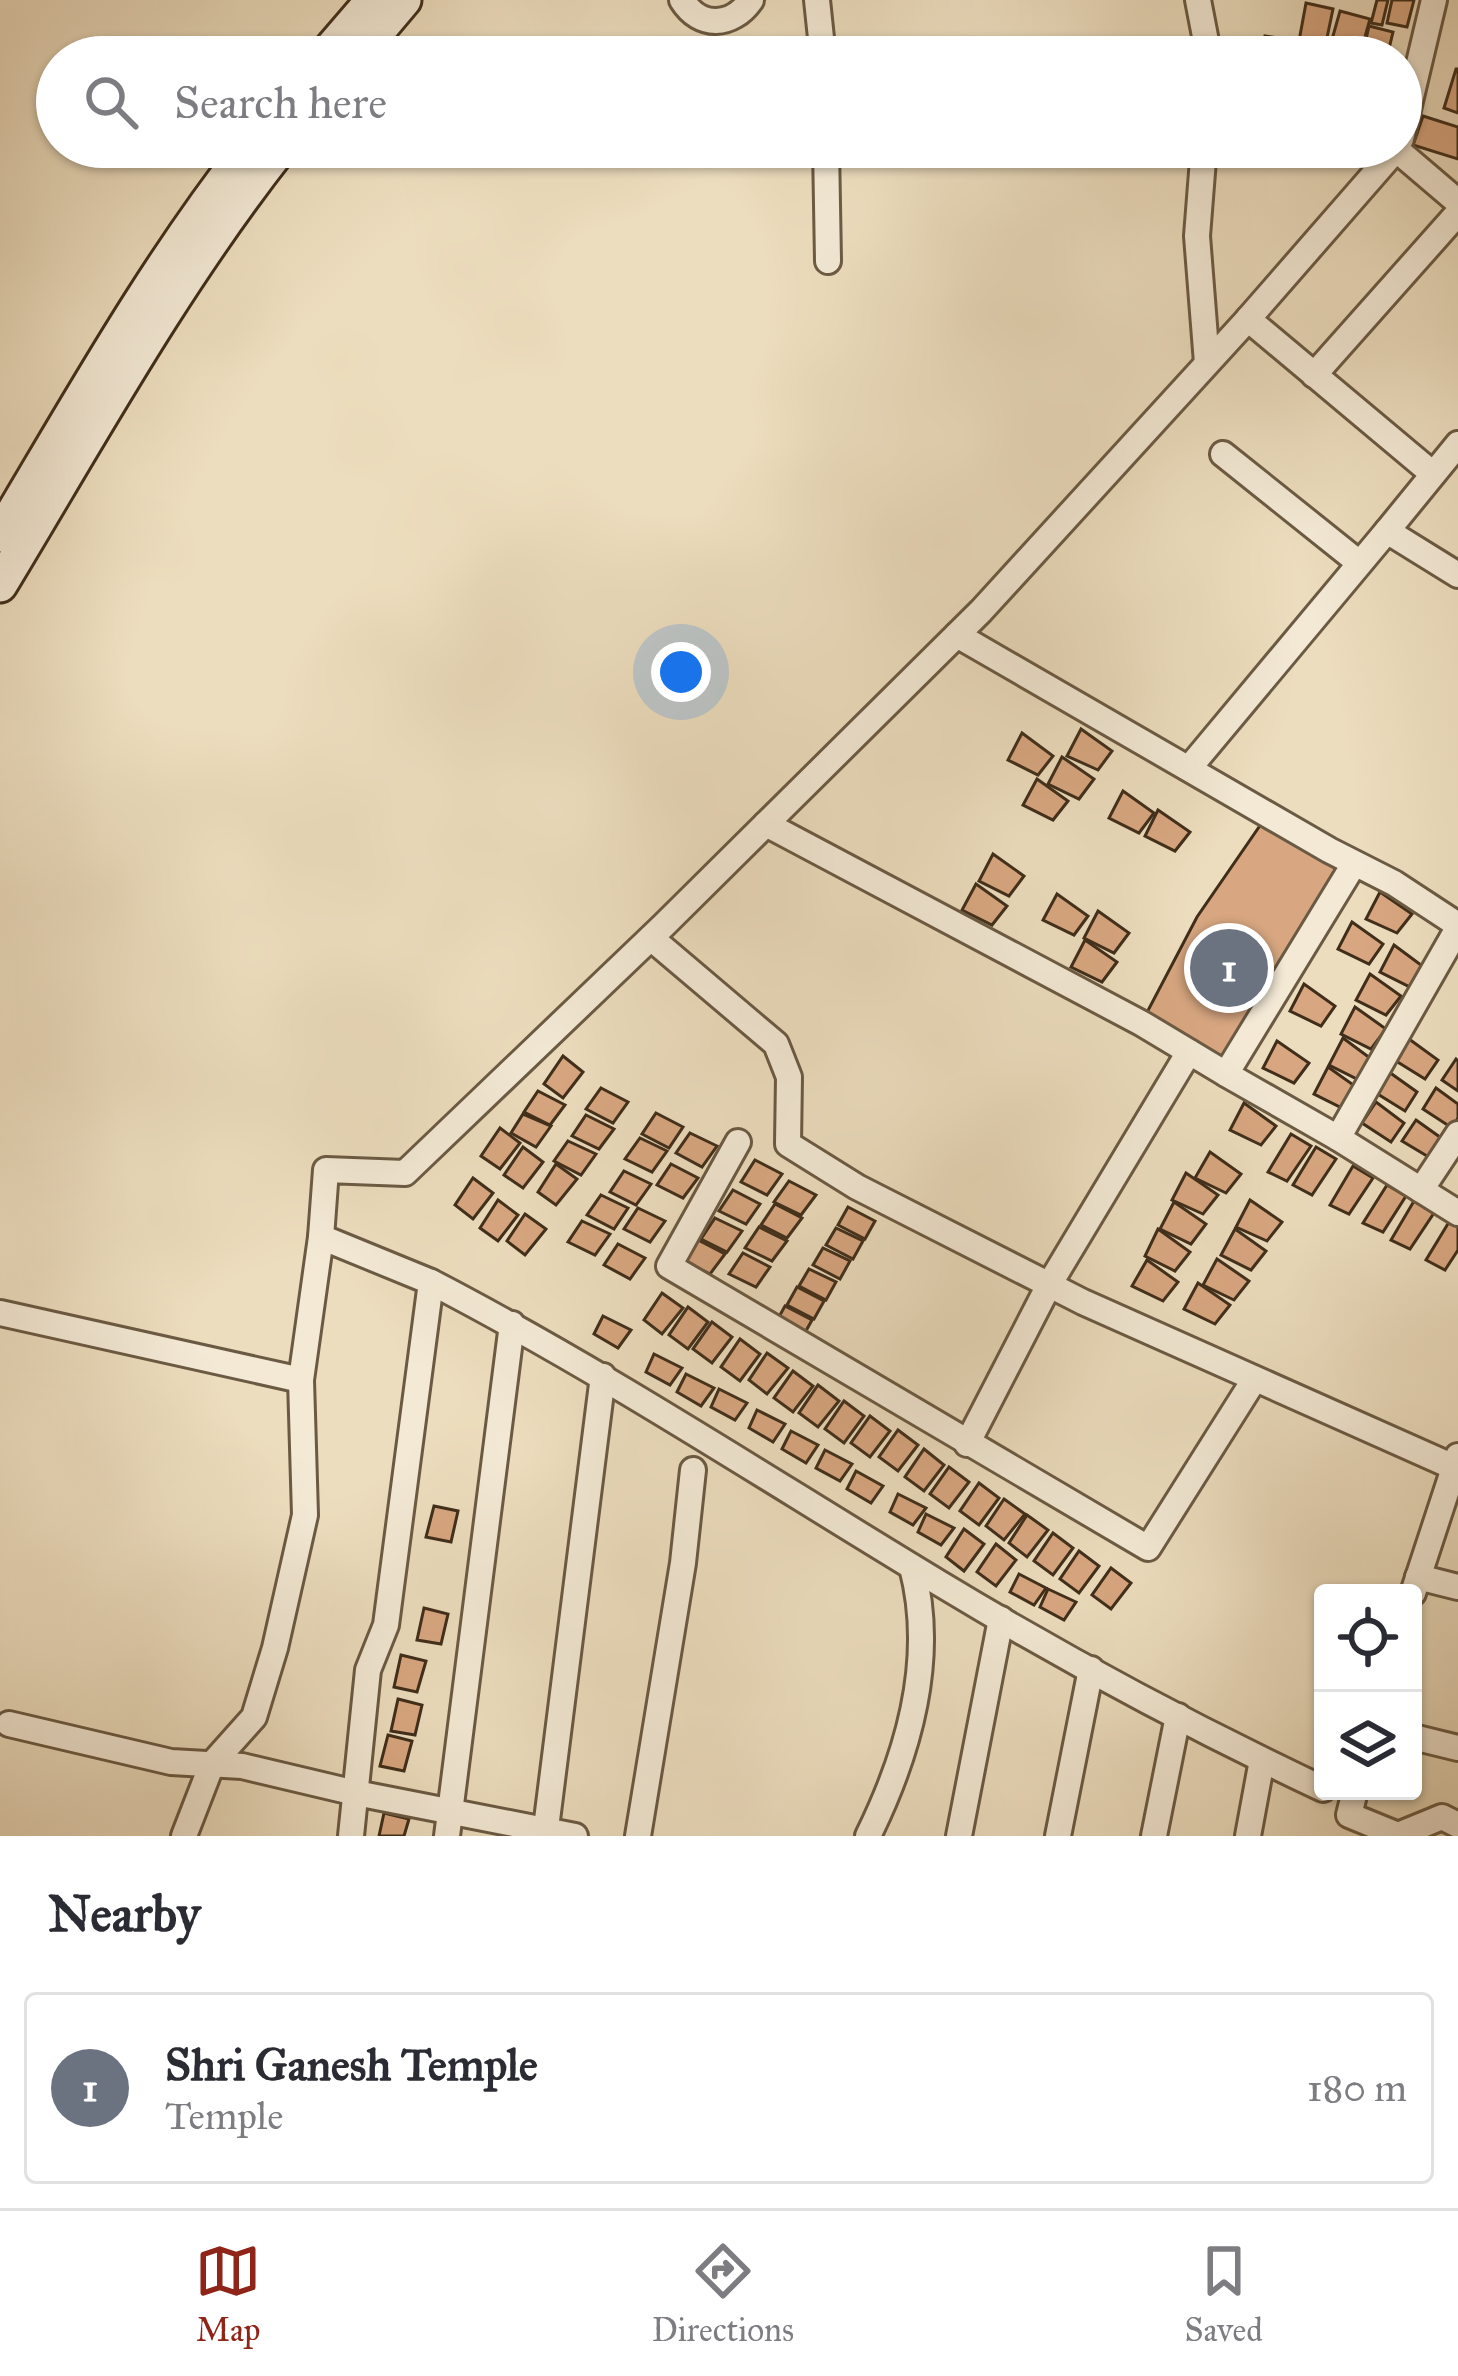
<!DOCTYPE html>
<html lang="en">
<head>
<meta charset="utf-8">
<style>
  :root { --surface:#fff; --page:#f2f2f3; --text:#2b2b33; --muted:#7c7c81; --line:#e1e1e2; --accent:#8f2418 }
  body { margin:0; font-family:"IM FELL Great Primer",serif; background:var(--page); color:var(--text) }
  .controls { position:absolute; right:36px; bottom:36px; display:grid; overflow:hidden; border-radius:12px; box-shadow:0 3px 9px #0004 }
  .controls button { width:108px; height:108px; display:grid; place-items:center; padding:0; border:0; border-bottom:3px solid var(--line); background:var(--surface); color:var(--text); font:60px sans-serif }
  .you { position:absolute; left:681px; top:672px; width:42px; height:42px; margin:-30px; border:9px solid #fff; border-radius:50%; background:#1a73e8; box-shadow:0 0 0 18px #1a73e833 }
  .badge { display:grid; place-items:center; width:78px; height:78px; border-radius:50%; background:var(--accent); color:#fff; font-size:39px; font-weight:700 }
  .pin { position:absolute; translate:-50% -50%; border:6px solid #fff; box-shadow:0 3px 12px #0006 }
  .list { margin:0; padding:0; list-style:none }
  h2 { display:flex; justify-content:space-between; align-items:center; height:156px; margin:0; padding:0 48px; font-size:51px }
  h2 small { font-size:39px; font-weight:400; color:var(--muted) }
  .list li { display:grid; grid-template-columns:78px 1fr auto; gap:36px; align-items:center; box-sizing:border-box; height:192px; margin:0 24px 24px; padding:0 24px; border:3px solid var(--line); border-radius:12px }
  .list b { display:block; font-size:45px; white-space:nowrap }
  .list p { margin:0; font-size:39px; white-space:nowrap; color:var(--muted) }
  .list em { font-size:39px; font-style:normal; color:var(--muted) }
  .icon { flex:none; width:66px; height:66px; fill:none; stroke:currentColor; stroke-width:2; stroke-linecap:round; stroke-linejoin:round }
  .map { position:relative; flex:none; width:1458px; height:1836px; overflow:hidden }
  .search { position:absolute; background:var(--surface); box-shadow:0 3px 9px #0004; left:36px; right:36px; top:36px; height:132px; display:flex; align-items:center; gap:30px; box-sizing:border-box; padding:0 42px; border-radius:66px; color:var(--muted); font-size:45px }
  .sheet { height:372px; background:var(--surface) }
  nav { display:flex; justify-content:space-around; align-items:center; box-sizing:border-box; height:168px; border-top:3px solid var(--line); background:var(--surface); font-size:33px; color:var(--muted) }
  nav a { display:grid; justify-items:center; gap:6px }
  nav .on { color:var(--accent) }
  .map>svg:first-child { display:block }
  .building { fill:#d8a781; stroke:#402e1a; stroke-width:3 }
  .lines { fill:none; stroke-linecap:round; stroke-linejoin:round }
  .street-casing { stroke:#6b5a43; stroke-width:30 }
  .secondary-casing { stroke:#402e1a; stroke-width:39 }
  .street { stroke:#f3e9d5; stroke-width:24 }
  .secondary { stroke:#f3e9d5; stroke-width:33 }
</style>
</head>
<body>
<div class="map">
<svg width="1458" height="1836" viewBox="0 0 1458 1836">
  <rect width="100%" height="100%" fill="#ecddbe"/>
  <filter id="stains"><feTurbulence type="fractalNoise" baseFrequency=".00167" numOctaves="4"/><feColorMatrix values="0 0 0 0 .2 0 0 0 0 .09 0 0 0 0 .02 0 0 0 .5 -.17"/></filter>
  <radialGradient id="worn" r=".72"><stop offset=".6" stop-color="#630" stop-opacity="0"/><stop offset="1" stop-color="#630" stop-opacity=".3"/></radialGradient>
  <g class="building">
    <polygon points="1377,0 1388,0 1382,25 1371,23"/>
    <polygon points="1392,0 1414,0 1407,27 1387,23"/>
    <polygon points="1306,3 1333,9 1323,57 1262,57 1265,36 1299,41"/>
    <polygon points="1340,11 1370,19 1361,51 1331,43"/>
    <polygon points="1369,26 1393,32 1387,57 1362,57"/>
    <polygon points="1456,69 1458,69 1458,113 1444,108"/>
    <polygon points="1423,116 1458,127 1458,159 1413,145"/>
    <polygon points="1081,729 1112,751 1098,770 1067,756"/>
    <polygon points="1022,733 1053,756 1038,775 1008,760"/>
    <polygon points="1062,757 1094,779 1079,799 1048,784"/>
    <polygon points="1037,779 1068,801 1053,820 1023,805"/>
    <polygon points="1123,791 1154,813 1139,833 1109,818"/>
    <polygon points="1158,810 1190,832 1175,851 1145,836"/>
    <polygon points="1268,814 1352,864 1227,1070 1143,1020 1197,917"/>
    <polygon points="993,854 1024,876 1009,896 979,881"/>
    <polygon points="976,884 1007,906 992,925 962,910"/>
    <polygon points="1380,892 1412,914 1397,933 1366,919"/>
    <polygon points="1057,894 1088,916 1074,935 1043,920"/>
    <polygon points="1098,911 1129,933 1114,953 1084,938"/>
    <polygon points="1352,922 1383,944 1369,964 1338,949"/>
    <polygon points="1085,940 1117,962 1102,982 1071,967"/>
    <polygon points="1394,945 1425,968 1410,987 1380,972"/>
    <polygon points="1370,974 1401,996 1386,1015 1356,1000"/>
    <polygon points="1304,984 1335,1006 1321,1026 1290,1011"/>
    <polygon points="1355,1007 1386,1029 1371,1049 1341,1034"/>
    <polygon points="1343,1038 1374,1061 1359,1080 1329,1065"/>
    <polygon points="1409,1039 1438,1060 1425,1079 1396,1061"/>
    <polygon points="1277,1041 1309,1063 1294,1083 1263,1068"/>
    <polygon points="563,1056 583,1072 563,1098 544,1084"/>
    <polygon points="1456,1059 1458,1061 1458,1091 1442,1080"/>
    <polygon points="1328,1067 1359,1089 1344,1109 1314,1094"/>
    <polygon points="1389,1072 1417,1092 1405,1111 1376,1093"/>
    <polygon points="601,1088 628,1102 613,1123 586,1109"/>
    <polygon points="1436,1088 1458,1104 1458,1118 1452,1128 1423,1109"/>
    <polygon points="538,1091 565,1105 550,1125 524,1112"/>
    <polygon points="1376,1102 1404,1123 1391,1142 1362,1123"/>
    <polygon points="1244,1103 1276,1126 1261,1145 1230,1130"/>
    <polygon points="656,1113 683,1127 669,1148 642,1134"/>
    <polygon points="523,1114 551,1126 536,1147 511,1133"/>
    <polygon points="586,1115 614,1129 599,1149 572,1136"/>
    <polygon points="1416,1120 1444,1140 1432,1159 1402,1141"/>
    <polygon points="500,1128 520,1143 500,1169 481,1156"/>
    <polygon points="690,1133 717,1146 702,1167 676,1153"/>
    <polygon points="1291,1134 1311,1146 1287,1181 1268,1172"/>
    <polygon points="640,1138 667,1151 652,1172 625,1159"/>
    <polygon points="568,1141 596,1154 581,1175 554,1161"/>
    <polygon points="523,1147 543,1162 523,1188 504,1175"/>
    <polygon points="1316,1147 1336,1159 1312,1195 1293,1185"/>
    <polygon points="1210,1152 1241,1174 1226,1193 1195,1178"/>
    <polygon points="755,1160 782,1174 767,1195 741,1182"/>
    <polygon points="556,1164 577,1179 556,1205 538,1192"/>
    <polygon points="671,1164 698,1178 683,1198 657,1185"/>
    <polygon points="1353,1166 1373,1178 1349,1214 1330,1205"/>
    <polygon points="624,1171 651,1184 636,1205 610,1192"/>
    <polygon points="1186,1173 1218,1195 1203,1214 1172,1200"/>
    <polygon points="473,1178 493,1193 473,1219 455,1205"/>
    <polygon points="789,1181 816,1195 801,1215 774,1202"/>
    <polygon points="1387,1185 1406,1196 1383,1232 1363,1223"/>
    <polygon points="733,1190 760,1204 746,1224 719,1211"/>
    <polygon points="601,1195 628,1208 614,1229 587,1215"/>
    <polygon points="498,1200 518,1215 498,1241 480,1228"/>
    <polygon points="1250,1200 1282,1222 1267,1241 1236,1227"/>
    <polygon points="1414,1201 1434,1213 1410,1249 1391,1240"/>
    <polygon points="1174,1202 1206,1224 1191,1244 1160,1229"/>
    <polygon points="775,1204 802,1218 787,1238 761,1225"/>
    <polygon points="848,1207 875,1221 865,1239 838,1225"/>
    <polygon points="638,1208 665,1221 650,1242 624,1229"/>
    <polygon points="525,1214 546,1229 525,1255 507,1241"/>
    <polygon points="715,1218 742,1231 727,1252 701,1239"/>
    <polygon points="582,1221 610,1234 595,1255 568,1242"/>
    <polygon points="1449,1222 1458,1227 1458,1250 1445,1270 1426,1260"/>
    <polygon points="759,1227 787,1241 772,1261 745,1248"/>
    <polygon points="836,1228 863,1241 853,1259 826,1245"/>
    <polygon points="1158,1229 1190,1252 1175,1271 1145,1256"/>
    <polygon points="1235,1229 1266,1251 1251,1270 1221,1255"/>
    <polygon points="698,1240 725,1254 710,1274 684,1261"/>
    <polygon points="618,1244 645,1258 630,1279 604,1265"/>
    <polygon points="823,1248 850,1261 840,1279 813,1265"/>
    <polygon points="743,1253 770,1267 756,1287 729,1274"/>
    <polygon points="1217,1259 1249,1281 1234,1300 1203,1285"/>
    <polygon points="1147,1260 1178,1282 1163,1301 1132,1286"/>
    <polygon points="809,1269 836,1282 826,1300 799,1286"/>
    <polygon points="1198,1283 1230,1305 1215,1324 1184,1309"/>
    <polygon points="797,1287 824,1301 814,1319 787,1305"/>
    <polygon points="662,1293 683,1308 662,1334 644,1320"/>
    <polygon points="785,1306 812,1320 802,1338 775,1324"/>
    <polygon points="688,1307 708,1322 688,1349 669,1335"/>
    <polygon points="603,1316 631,1330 618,1348 594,1334"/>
    <polygon points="712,1322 732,1337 712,1363 693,1349"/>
    <polygon points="740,1339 760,1354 740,1381 721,1367"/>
    <polygon points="767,1353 788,1368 767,1394 749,1380"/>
    <polygon points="654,1354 682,1368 670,1385 646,1372"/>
    <polygon points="793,1371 813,1386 793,1412 774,1398"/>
    <polygon points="686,1374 714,1388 701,1406 677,1392"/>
    <polygon points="818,1385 839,1401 818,1427 799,1413"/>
    <polygon points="719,1389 747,1403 735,1420 711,1407"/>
    <polygon points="844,1401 864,1416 844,1443 825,1429"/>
    <polygon points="757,1410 785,1424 773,1442 749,1428"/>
    <polygon points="870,1416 890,1431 870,1457 851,1443"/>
    <polygon points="898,1430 918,1445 898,1471 879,1457"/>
    <polygon points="791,1431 818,1445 806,1463 782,1449"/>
    <polygon points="924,1449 944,1465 924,1491 905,1477"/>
    <polygon points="825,1450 852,1464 840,1481 816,1468"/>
    <polygon points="949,1467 969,1482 949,1508 930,1494"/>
    <polygon points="856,1471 883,1486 871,1503 847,1489"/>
    <polygon points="979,1483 999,1498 979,1525 960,1511"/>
    <polygon points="898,1494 926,1508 913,1525 890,1512"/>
    <polygon points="1004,1499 1025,1514 1004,1540 986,1526"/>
    <polygon points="434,1506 458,1511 451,1542 426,1537"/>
    <polygon points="926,1514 954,1528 941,1545 918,1532"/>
    <polygon points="1027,1515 1048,1530 1027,1557 1009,1543"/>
    <polygon points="964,1529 984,1544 964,1571 946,1557"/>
    <polygon points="1053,1533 1073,1548 1053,1575 1034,1561"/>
    <polygon points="996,1544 1016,1560 996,1586 977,1572"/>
    <polygon points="1079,1551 1099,1566 1079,1593 1060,1579"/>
    <polygon points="1111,1568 1131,1583 1111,1609 1092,1595"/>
    <polygon points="1019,1574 1046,1588 1034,1605 1010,1592"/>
    <polygon points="1048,1589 1076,1602 1064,1620 1040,1607"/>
    <polygon points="424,1608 448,1614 441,1644 417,1640"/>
    <polygon points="401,1655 426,1661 417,1692 394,1687"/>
    <polygon points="398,1699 422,1705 415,1735 391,1731"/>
    <polygon points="388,1735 412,1741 404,1771 380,1766"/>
    <polygon points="384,1813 409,1819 404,1836 379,1836"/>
  </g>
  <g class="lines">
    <defs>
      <g id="street">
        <path d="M682,0C700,29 732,27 751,0"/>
        <polyline points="817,0 823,57"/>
        <polyline points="1198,0 1209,57"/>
        <polyline points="1401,139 1434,0"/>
        <polyline points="826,147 828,261"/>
        <polyline points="1204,147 1197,236 1207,363"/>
        <polyline points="1397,150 1458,202"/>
        <polyline points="1248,319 1433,474"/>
        <polyline points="1314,375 1458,213"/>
        <polyline points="1458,444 1387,531 1458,575"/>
        <polyline points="1223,454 1358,562"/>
        <polyline points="957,635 1329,850 1394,883 1458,925"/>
        <polyline points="1190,767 1387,531"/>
        <polyline points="766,824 1141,1023 1226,1074"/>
        <polyline points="1354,864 1226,1074 1338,1138 1458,1213"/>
        <polyline points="651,938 776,1044 789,1077 788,1144 857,1187 1083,1302 1458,1469"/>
        <polyline points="1338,1138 1458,928"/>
        <polyline points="738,1142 669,1266 1148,1548 1254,1380"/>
        <polyline points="1421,1190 1458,1134"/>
        <path d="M431,1282C606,1373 770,1481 939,1583C1063,1658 1192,1727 1323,1789"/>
        <polyline points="0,1313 301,1380"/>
        <polyline points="967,1444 1049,1285 1189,1052"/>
        <polyline points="1418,1577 1458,1587"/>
        <polyline points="1413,1593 1458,1456"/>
        <polyline points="9,1724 171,1762 242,1766 356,1793 575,1836"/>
        <polyline points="1413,1737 1458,1748"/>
        <polyline points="1355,1791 1349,1815 1398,1835 1442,1817 1458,1825"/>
        <polyline points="184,1836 212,1764 254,1717 275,1648 305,1515 301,1380 321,1237"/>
        <polyline points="351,1836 368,1670 386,1625 431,1282 321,1237 326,1170 405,1173 663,926 981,611 1248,319 1398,147"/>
        <polyline points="447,1836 512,1324"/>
        <polyline points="545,1836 603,1376"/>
        <polyline points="638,1836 683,1563 693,1470"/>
        <path d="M868,1836C909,1753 936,1658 912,1567"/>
        <polyline points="959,1836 1001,1619"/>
        <polyline points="1058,1836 1091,1669"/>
        <polyline points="1154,1836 1178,1716"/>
        <polyline points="1248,1836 1262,1760"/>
      </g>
      <g id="secondary">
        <polyline points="324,57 373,0"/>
        <polyline points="356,57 404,0"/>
        <path d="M0,535C79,403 154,268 249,147"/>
        <path d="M0,585C90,436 173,284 281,147"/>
      </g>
    </defs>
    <use href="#street" class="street-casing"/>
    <use href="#secondary" class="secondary-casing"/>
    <use href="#street" class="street"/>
    <use href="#secondary" class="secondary"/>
  </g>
  <rect width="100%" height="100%" filter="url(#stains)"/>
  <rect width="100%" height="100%" fill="url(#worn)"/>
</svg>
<div class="controls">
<button><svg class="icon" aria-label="locate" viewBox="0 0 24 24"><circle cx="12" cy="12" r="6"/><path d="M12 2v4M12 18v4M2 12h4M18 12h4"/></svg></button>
<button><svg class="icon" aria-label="layers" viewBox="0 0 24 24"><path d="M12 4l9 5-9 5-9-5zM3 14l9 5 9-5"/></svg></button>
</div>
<div class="you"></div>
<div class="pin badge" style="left:1229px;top:968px;background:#6b7280">1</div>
<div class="search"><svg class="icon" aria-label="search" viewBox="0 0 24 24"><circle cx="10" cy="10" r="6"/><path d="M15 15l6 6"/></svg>Search here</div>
</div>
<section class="sheet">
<h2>Nearby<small></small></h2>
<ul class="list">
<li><span class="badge" style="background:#6b7280">1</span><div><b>Shri Ganesh Temple</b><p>Temple</p></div><em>180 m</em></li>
</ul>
</section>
<nav>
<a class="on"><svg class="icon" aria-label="map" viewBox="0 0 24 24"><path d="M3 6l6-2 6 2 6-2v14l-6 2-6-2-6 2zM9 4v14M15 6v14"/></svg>Map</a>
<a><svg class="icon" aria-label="directions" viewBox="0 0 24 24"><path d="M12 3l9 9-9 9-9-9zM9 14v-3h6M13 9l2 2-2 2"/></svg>Directions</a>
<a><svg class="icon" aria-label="saved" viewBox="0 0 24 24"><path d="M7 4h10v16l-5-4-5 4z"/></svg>Saved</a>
</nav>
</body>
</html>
